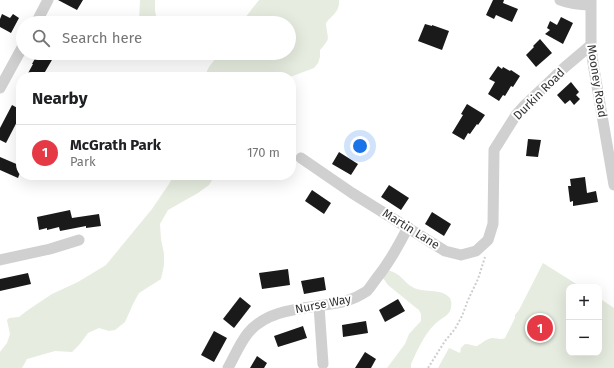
<!DOCTYPE html>
<html lang="en">
<head>
<meta charset="utf-8">
<style>
  :root { --surface:#fff; --page:#f2f2f2; --text:#202124; --muted:#757577; --line:#e0e0e0; --accent:#e63946 }
  body { margin:0; font-family:"Fira Sans",sans-serif; background:var(--page); color:var(--text) }
  .controls { position:absolute; right:12px; bottom:12px; display:grid; overflow:hidden; border-radius:8px; box-shadow:0 4px 16px #0002 }
  .controls button { width:36px; height:36px; display:grid; place-items:center; padding:0; border:0; border-bottom:1px solid var(--line); background:var(--surface); color:var(--text); font:20px sans-serif }
  .you { position:absolute; left:360px; top:146px; width:14px; height:14px; margin:-10px; border:3px solid #fff; border-radius:50%; background:#1a73e8; box-shadow:0 0 0 6px #1a73e833 }
  .badge { display:grid; place-items:center; width:26px; height:26px; border-radius:50%; background:var(--accent); color:#fff; font-size:13px; font-weight:700 }
  .pin { position:absolute; translate:-50% -50%; border:2px solid #fff; box-shadow:0 1px 4px #0006 }
  .list { margin:0; padding:0; list-style:none }
  h2 { display:flex; justify-content:space-between; align-items:center; height:52px; margin:0; padding:0 16px; font-size:17px }
  h2 small { font-size:13px; font-weight:400; color:var(--muted) }
  .list li { display:grid; grid-template-columns:26px 1fr auto; gap:12px; align-items:center; box-sizing:border-box; height:56px; padding:0 16px; border-top:1px solid var(--line) }
  .list b { display:block; font-size:15px; white-space:nowrap }
  .list p { margin:0; font-size:13px; white-space:nowrap; color:var(--muted) }
  .list em { font-size:13px; font-style:normal; color:var(--muted) }
  .icon { flex:none; width:22px; height:22px; fill:none; stroke:currentColor; stroke-width:2; stroke-linecap:round; stroke-linejoin:round }
  .map { position:relative; flex:none; width:614px; height:368px; overflow:hidden }
  .search { position:absolute; background:var(--surface); box-shadow:0 4px 16px #0002; left:16px; top:16px; width:280px; height:44px; display:flex; align-items:center; gap:10px; box-sizing:border-box; padding:0 14px; border-radius:22px; color:var(--muted); font-size:15px }
  .panel { position:absolute; background:var(--surface); box-shadow:0 4px 16px #0002; left:16px; top:72px; width:280px; height:108px; border-radius:16px }
  .map>svg:first-child { display:block }
  .green { fill:#e6ecdf }
  .building { fill:#1a1a1a }
  .lines { fill:none; stroke-linecap:round; stroke-linejoin:round }
  .path { stroke:#cdcdcd; stroke-width:2; stroke-dasharray:2 2; stroke-linecap:butt }
  .street { stroke:#d0d0d0; stroke-width:11 }
  .labels { text-anchor:middle; stroke-width:4; stroke-linejoin:round; paint-order:stroke }
  .street-label { font-size:12px; fill:#333; stroke:#fff }
</style>
</head>
<body>
<div class="map">
<svg width="614" height="368" viewBox="0 0 614 368">
  <rect width="100%" height="100%" fill="#fff"/>
  <g class="green">
    <polygon points="140,0 155,0 155,10 157,23 139,23"/>
    <path d="M259,0H339C340,12 332,15 326,23C327,39 332,37 320,50V57L318,63L314,68L290,77H206C206,67 215,60 221,53H289V23H241Z"/>
    <polygon points="174,175 215,175 209,185 198,193 168,210 160,224 161,239 164,254 164,265 161,279 139,293 133,304 125,322 115,330 109,331 99,328 88,333 79,345 72,352 55,351 27,359 22,368 0,368 0,352 7,343 10,334 7,320 9,318 19,317 28,310 52,294 78,282 106,265 152,209 169,184"/>
    <path d="M543,263L581,287H569V353H599V298L614,308V368H438L449,348L460,353L461,348L465,344C470,344 473,346 477,346C482,343 486,339 492,338C497,338 501,340 505,338L515,318V315L519,310Z"/>
    <path d="M386,270C402,272 404,285 417,289C427,292 441,289 449,297C452,300 452,307 450,311C447,317 439,319 434,325C424,335 417,351 411,364V368H387L405,344L409,334L421,321V314L419,310L415,307L388,285L383,278Z"/>
  </g>
  <g class="building">
    <polygon points="58,0 83,0 77,10"/>
    <polygon points="493,0 504,0 503,3 518,9 512,22 496,15 494,19 486,15"/>
    <polygon points="2,14 10,18 13,14 19,18 11,33 0,27 0,19"/>
    <polygon points="561,17 573,23 563,44 545,34 550,30 547,28 550,21 557,25"/>
    <polygon points="425,24 432,26 432,25 449,31 442,50 418,41"/>
    <polygon points="540,39 552,53 536,67 526,55 534,47 533,46"/>
    <polygon points="38,53 56,53 42,77 26,77 33,64 32,64"/>
    <polygon points="498,66 502,69 503,67 510,71 511,70 520,76 513,87 511,86 505,96 503,95 499,101 488,94 495,82 489,79"/>
    <polygon points="571,82 579,92 576,95 580,99 574,105 570,100 565,104 557,95"/>
    <polygon points="467,104 485,115 478,125 477,124 470,134 468,133 464,140 452,133 463,115 461,114"/>
    <polygon points="12,105 21,110 21,114 6,143 0,140 0,128"/>
    <polygon points="528,139 541,140 538,157 526,156"/>
    <polygon points="339,152 358,164 351,175 332,164"/>
    <polygon points="0,157 21,166 21,170 18,178 0,170"/>
    <polygon points="585,177 587,193 596,191 598,202 573,206 573,201 570,202 568,186 571,186 570,179"/>
    <polygon points="389,185 409,198 401,210 381,197"/>
    <polygon points="312,190 331,203 324,214 305,201"/>
    <polygon points="70,210 72,218 99,214 101,226 86,228 86,226 60,231 59,227 47,230 47,228 39,230 37,217"/>
    <polygon points="432,212 451,224 444,236 425,224"/>
    <polygon points="288,269 290,285 262,289 259,273"/>
    <polygon points="28,273 31,284 0,291 0,279"/>
    <polygon points="324,277 326,290 304,294 301,281"/>
    <polygon points="240,297 251,306 234,328 223,319"/>
    <polygon points="398,299 405,311 385,322 379,310"/>
    <polygon points="366,321 368,333 343,337 342,325"/>
    <polygon points="303,326 307,338 278,347 274,336"/>
    <polygon points="214,331 227,338 214,362 201,355"/>
    <polygon points="365,352 376,359 371,368 355,368"/>
    <polygon points="257,356 267,363 264,368 250,368"/>
  </g>
  <g class="lines">
    <polyline class="path" points="428,368 445,341 455,329 462,316 468,300 478,279 485,257"/>
    <g class="street">
      <path d="M560,0C570,4 580,5 590,5"/>
      <polyline points="591,0 591,45 593,63 614,185"/>
      <polyline points="36,23 48,0"/>
      <polyline points="0,88 23,46"/>
      <polyline points="301,158 352,193 445,251 461,255 476,251 488,240 493,224 494,150 516,115 525,105 565,67 591,45"/>
      <polyline points="0,260 50,249 79,240"/>
      <polyline points="319,306 323,364"/>
      <path d="M228,368C234,357 240,343 248,333C266,311 297,309 324,305C340,303 352,301 367,291C370,288 373,283 376,279C389,263 399,245 408,227"/>
    </g>
  </g>
  <g class="labels">
    <g class="street-label">
      <text transform="translate(597 81) rotate(81)" y="4">Mooney Road</text>
      <text transform="translate(539 94) rotate(-45)" y="4">Durkin Road</text>
      <text transform="translate(411 229) rotate(32)" y="4">Martin Lane</text>
      <text transform="translate(323 304) rotate(-11)" y="4">Nurse Way</text>
    </g>
  </g>
</svg>
<div class="controls">
<button>+</button>
<button>−</button>
</div>
<div class="you"></div>
<div class="pin badge" style="left:540px;top:328px">1</div>
<div class="search"><svg class="icon" aria-label="search" viewBox="0 0 24 24"><circle cx="10" cy="10" r="6"/><path d="M15 15l6 6"/></svg>Search here</div>
<section class="panel">
<h2>Nearby<small></small></h2>
<ul class="list">
<li><span class="badge">1</span><div><b>McGrath Park</b><p>Park</p></div><em>170 m</em></li>
</ul>
</section>
</div>
</body>
</html>
